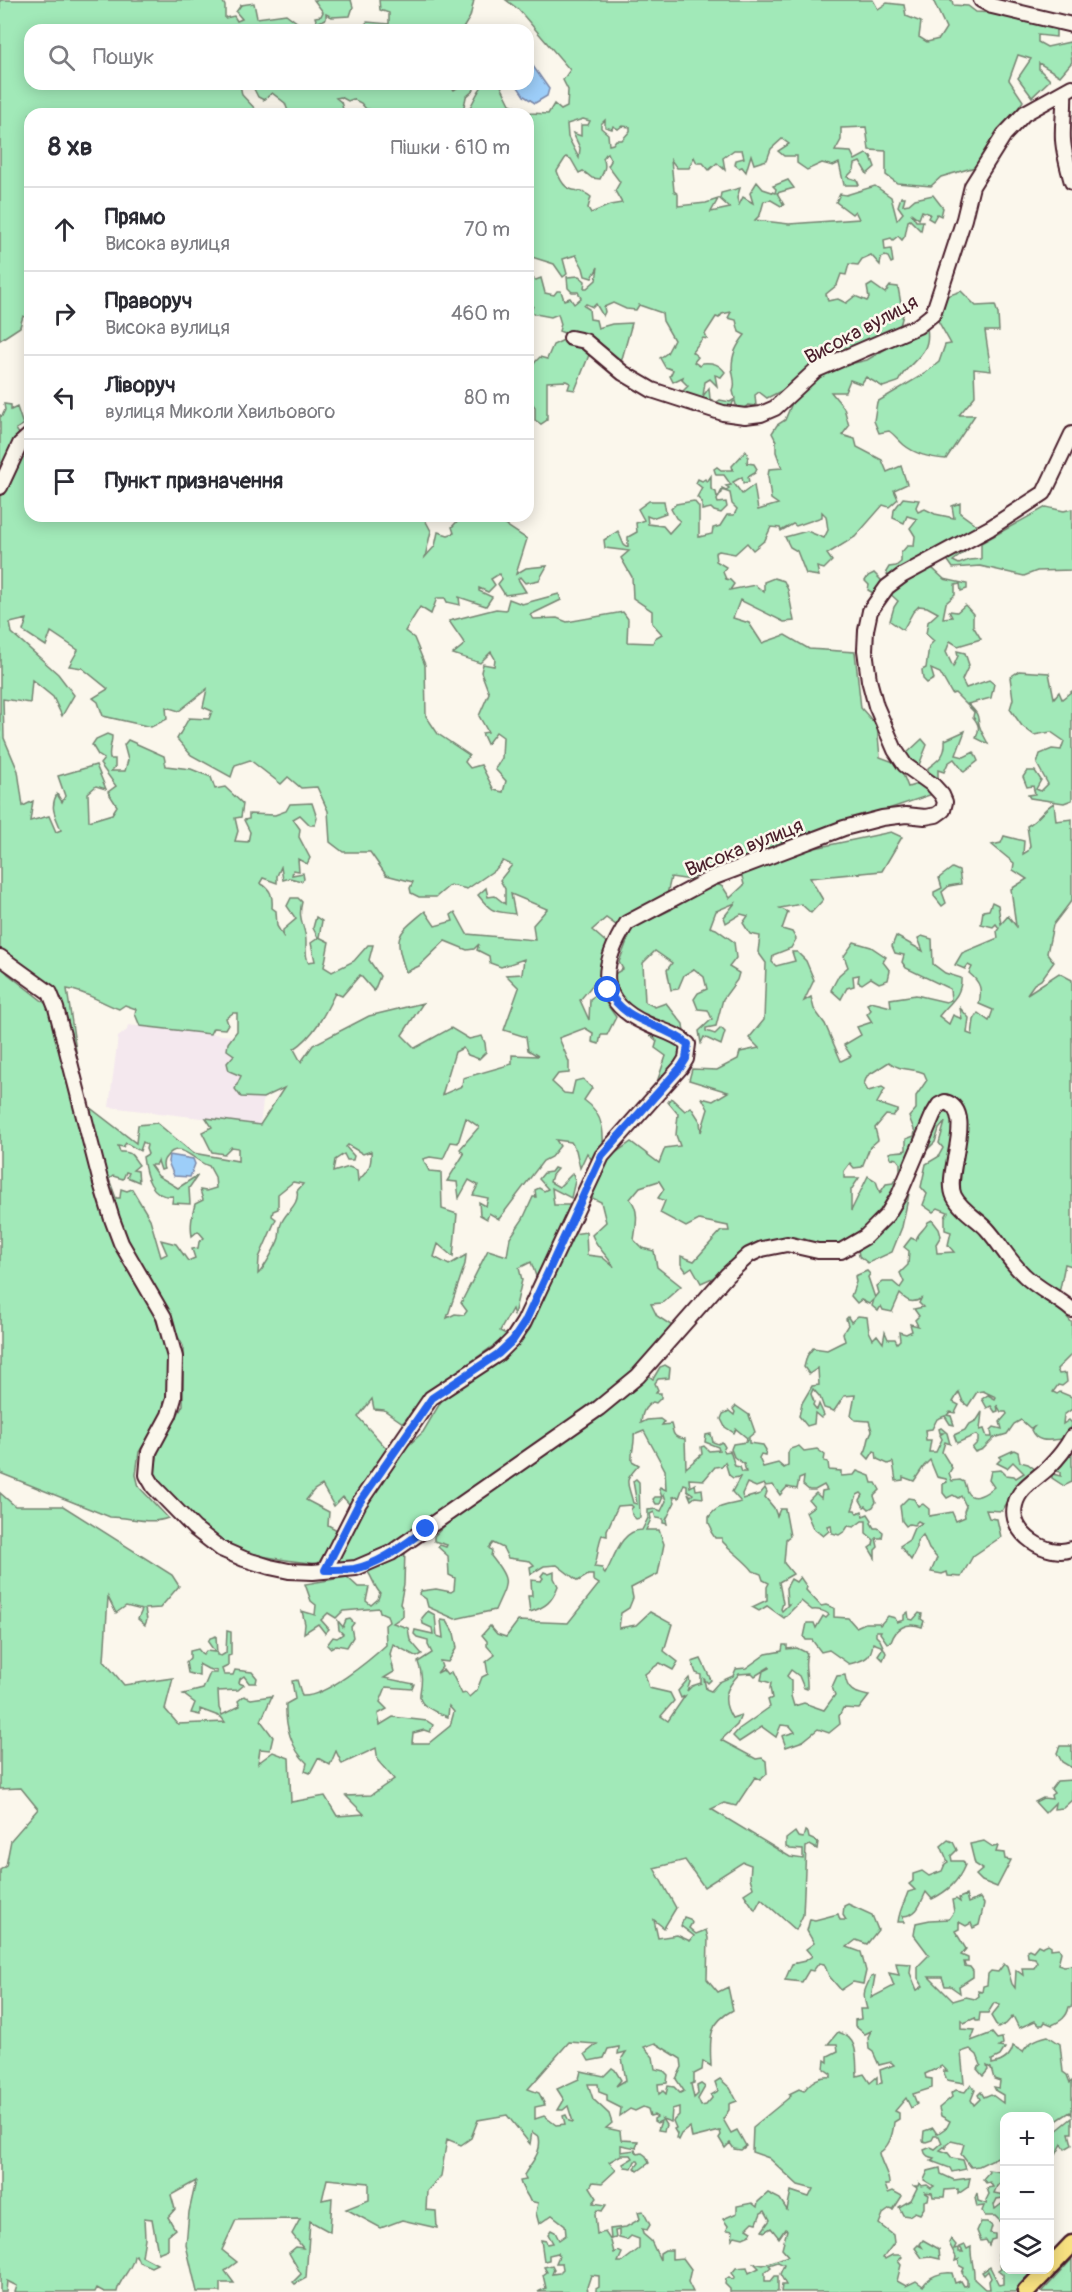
<!DOCTYPE html>
<html lang="uk">
<head>
<meta charset="utf-8">
<style>
  :root { --surface:#fff; --page:#f2f2f3; --text:#2b2b33; --muted:#7c7c81; --line:#e1e1e2 }
  body { margin:0; font-family:Pangolin,sans-serif; background:var(--page); color:var(--text) }
  .controls { position:absolute; right:18px; bottom:18px; display:grid; overflow:hidden; border-radius:12px; box-shadow:0 3px 15px #0003 }
  .controls button { width:54px; height:54px; display:grid; place-items:center; padding:0; border:0; border-bottom:2px solid var(--line); background:var(--surface); color:var(--text); font:30px sans-serif }
  .stop { position:absolute; width:18px; height:18px; margin:-14px; border:4px solid #2563eb; border-radius:50%; background:#fff }
  .stop.end { background:#2563eb; border-color:#fff; box-shadow:0 2px 6px #0008 }
  .list { margin:0; padding:0; list-style:none }
  h2 { display:flex; justify-content:space-between; align-items:center; height:78px; margin:0; padding:0 24px; font-size:26px }
  h2 small { font-size:20px; font-weight:400; color:var(--muted) }
  .list li { display:grid; grid-template-columns:39px 1fr auto; gap:18px; align-items:center; box-sizing:border-box; height:84px; padding:0 24px; border-top:2px solid var(--line) }
  .list b { display:block; font-size:22px; white-space:nowrap }
  .list p { margin:0; font-size:20px; white-space:nowrap; color:var(--muted) }
  .list em { font-size:20px; font-style:normal; color:var(--muted) }
  .icon { flex:none; width:33px; height:33px; fill:none; stroke:currentColor; stroke-width:2; stroke-linecap:round; stroke-linejoin:round }
  .map { position:relative; flex:none; width:1072px; height:2292px; overflow:hidden }
  .search { position:absolute; background:var(--surface); box-shadow:0 3px 15px #0003; left:24px; top:24px; width:510px; height:66px; display:flex; align-items:center; gap:15px; box-sizing:border-box; padding:0 21px; border-radius:18px; color:var(--muted); font-size:22px }
  .panel { position:absolute; background:var(--surface); box-shadow:0 3px 15px #0003; left:24px; top:108px; width:510px; height:414px; border-radius:18px }
  .map>svg:first-child { display:block }
  .built { fill:#f4e8ee }
  .green { fill:#a1e9b8; stroke:#768472; stroke-width:1.5; fill-rule:evenodd }
  .water { fill:#9dcef9; stroke:#7c88a7; stroke-width:1.5 }
  .lines { fill:none; stroke-linecap:round; stroke-linejoin:round }
  .minor-casing { stroke:#4a1f2b; stroke-width:18 }
  .major-casing { stroke:#4a1f2b; stroke-width:21 }
  .minor { stroke:#fbf7ec; stroke-width:14 }
  .major { stroke:#f8e181; stroke-width:16 }
  .route { stroke:#2563eb; stroke-width:8 }
  .labels { text-anchor:middle; stroke-width:5; stroke-linejoin:round; paint-order:stroke }
  .street-label { font-size:20px; fill:#4a1f2b; stroke:#fbf7ec }
</style>
</head>
<body>
<div class="map">
<svg width="1072" height="2292" viewBox="0 0 1072 2292">
  <rect width="100%" height="100%" fill="#fbf7ec"/>
  <filter id="ink" filterUnits="userSpaceOnUse"><feTurbulence type="fractalNoise" baseFrequency=".0167" numOctaves="2"/><feDisplacementMap in="SourceGraphic" scale="12" xChannelSelector="R" yChannelSelector="G"/><feConvolveMatrix kernelMatrix="1 2 1 2 8 2 1 2 1" color-interpolation-filters="sRGB"/></filter>
  <g filter="url(#ink)">
    <polygon class="built" points="128,1025 271,1040 260,1125 109,1107 118,1037 127,1030"/>
    <g class="green">
      <polygon points="0,0 222,0 225,6 225,18 234,16 237,21 242,19 236,12 241,5 254,3 257,18 286,14 306,29 309,26 324,25 326,30 30,30 30,84 240,84 242,95 260,114 30,114 30,319 23,316 20,327 0,340"/>
      <polygon points="351,0 353,7 350,16 332,17 326,14 326,19 317,23 315,17 321,16 323,12 314,0"/>
      <polygon points="379,0 474,0 470,17 462,30 360,30 367,22 389,24 389,13 380,10"/>
      <path d="M506,0H873L878,9L887,3L904,5L906,16L921,22L919,37L927,42L939,39L946,28L933,0H952L953,5L968,6L976,12L997,13L1056,26V37L1038,35V42L1047,47L1070,42L1072,62L1060,76L1039,63V69L1050,80L1032,97L1018,78L1031,59L1018,55L1009,80L1023,101L1005,129L975,167L941,177L931,186L897,183L886,175V151L869,150L866,127L841,128V140L835,151L851,152L855,160L866,154L871,156L875,167L867,174L860,162L855,164L854,170L847,177L857,180L859,185H844L839,163L833,166L822,163L807,170L797,163V156H784L778,151L789,144L782,139L771,149L767,160L754,164L751,155L746,172L742,167L739,168L735,165L736,160L744,158L742,150H734L723,158L725,170L717,163L709,170L703,163H697L694,157L689,168H677L671,160L674,191L678,194V206L706,203L718,199L711,212L730,208L720,199L721,193L740,188L737,198L739,205L743,197L753,203L750,193L757,182L763,189L775,193L776,189L773,186L788,180L794,188L777,193L784,205L781,206L771,200L764,201L760,215L755,220L789,224L859,219L855,211L852,214L836,202L840,194L846,195L875,186L891,197L897,220L903,213L898,206L901,197H905L903,205L909,204L915,199L933,195L943,208L941,216L937,214L933,221L928,218L930,214L922,211L919,219L911,213L916,221H923L921,231L910,220L908,221L905,236L902,240L898,236L893,240L891,238L884,240L885,250L891,249L893,262L891,263L888,257L885,256L881,258L880,265L871,255L862,259L858,265L849,264L846,275L841,274L837,285L826,294L828,301L838,299L846,303L855,296L867,301L869,298L867,287L872,284L885,293L890,286L898,287L903,315L898,333L767,398L759,392L755,395L756,406L748,405L738,413L735,401L733,402L730,411L718,408L717,402L720,400L730,402L735,399L733,391C737,384 732,375 732,367C732,354 737,345 745,335L739,332L736,320L728,318L731,312L722,314L719,318L716,317L705,334L707,339L703,338L692,352L698,357L694,362L700,366L702,363C713,362 719,364 725,372L721,377L715,375L717,386L710,379L705,382L703,396L709,388L710,399L714,401L706,405L679,395L688,386L682,380L683,377L673,382L670,376L673,370L665,367L660,358L667,353L674,340L663,321L662,313L639,305L636,310L626,309L613,303L604,307L605,312L603,316L596,304L593,307L586,304L584,306L589,309L590,319L596,320L598,328L612,324L632,323L620,366L593,345L575,390L568,389L570,383L566,381L547,382V420L541,424L535,420V407L532,403L528,405C528,386 525,370 540,357L547,359L553,345L572,336L559,331L561,324L558,314L551,317L530,313L533,306H528V277L536,280L541,278L545,293L554,295L557,291H561L564,300L570,298L574,304L581,298L578,292H572L568,288L567,277L579,276L585,281L584,288H587L596,280L598,267L592,278L585,276L583,268L576,255L563,259L567,274L563,277L554,264L532,257L528,261V114H373L372,110L366,109L361,103L353,99L348,101L341,97L336,98L341,102L343,109L339,114H289L285,103L272,93L264,100L258,97L254,89L259,84H449L454,90L463,84H473L474,90L466,97L463,111L466,114C473,104 477,91 484,84H500L510,104L530,113L548,114L554,104L561,110L567,107L568,90L563,80L570,70L518,9ZM583,119L590,121L588,125H581V136L573,133L580,148L579,158L568,137L567,124ZM605,120V127L612,129L613,126L618,129L622,126L630,127V131L622,140H616L613,144L609,145L608,134L601,128V124ZM607,153L611,161L608,166L620,182L615,191L622,203L610,205L591,213L588,208L591,197C577,185 566,198 557,171L566,157L571,159L579,173L583,171L592,178L600,179C604,171 607,166 603,158Z"/>
      <path d="M961,291L976,306L995,305L998,314L999,331H985L991,371L974,369L975,396L959,415H975L946,459C932,458 915,454 904,445C899,441 895,435 889,431L879,433L874,421L877,402L924,374L939,362L945,345L951,344L937,319L947,296Z"/>
      <path d="M927,328C932,357 908,360 898,382L883,387L866,377L861,384L850,380L845,392H831L844,408L849,426L842,435L855,439L857,447L882,460L887,472L901,466L907,484L894,490L898,499L889,507L883,505L855,537L827,554L832,561L824,569L817,567L819,576L806,574L797,551L790,547L785,537L807,531L824,538L828,530L826,516L822,512V517L796,526L793,524L781,531L780,528L771,527L765,540L753,550L747,543L735,554L719,551L715,553L716,561L726,567L723,572L726,579L730,580L734,584L730,590L755,585L764,592V582L774,578L784,581L788,590L794,621L784,622L740,600L733,618L749,623L762,643L785,635L809,649L855,652L861,708L877,726L880,757L899,764L908,787L921,783L928,776V768C940,759 946,755 945,740L965,731L956,755L964,757L974,752L978,761L964,772L954,759L948,763L944,772L938,770V779L930,795L793,841L691,880L671,877L666,899L619,927L606,918L592,930L608,944L599,977L580,1000L589,1020L590,999L599,993L616,1017L607,1035H601L599,1044L592,1042L593,1033L585,1028L559,1038L569,1062V1073L558,1074L552,1082L564,1093L572,1094L575,1081L583,1079L592,1088L584,1100C609,1117 603,1144 602,1170L607,1159L631,1142L659,1163L665,1148L680,1146L676,1135L678,1114L668,1102L671,1098L685,1111L691,1107L700,1121L701,1132L708,1109L702,1098L713,1101L728,1092L689,1080L692,1069L717,1070L738,1059L740,1052L759,1048L749,1038L764,1020L766,963L758,952L760,936L750,934L743,923L748,916L741,914L726,923L724,917L735,903L716,911L710,927L716,929L734,942L736,958L729,967L739,973L737,980L723,999L716,1026L706,1028V1031L715,1034L721,1028L725,1032L721,1045L704,1037L701,1043L699,1031L712,1019L708,1010L698,1009L694,999L698,993L707,989L704,977L694,969L684,975L678,989L671,990L667,970L672,963L655,951L643,963L645,1002L655,1007L666,1003L683,1024L684,1032L667,1034L680,1048L678,1062L657,1082L666,1056L655,1048L657,1041C635,1022 615,1006 611,976L623,969L619,962L632,928L671,910L684,896L711,881L723,887L730,898L744,885L741,872L796,852L891,832L902,837L882,871L810,878L823,900L811,913L801,904L780,908L788,912L782,929L792,932L796,939L791,948L773,955L772,962L776,966L795,961L792,952H797L806,961L814,980L804,1001L811,997L814,1009L825,1024L841,1061L851,1056L844,1045L861,1035L857,1027L872,1022L867,1014L871,1010L867,1004L871,1002L891,1007L890,999L916,995L946,1002L951,1000L950,989L906,968L902,962L904,955L895,953L892,946L896,936L923,951L918,938L922,936L932,939L933,964L945,973L961,978C962,996 949,1003 939,1016L949,1024L953,1015L962,1019L960,1008L969,1018L967,1033L972,1035L974,1020L978,1013L989,1021L993,1010L979,1004C982,989 981,983 969,973L972,967L968,965L965,969L955,965L962,953L998,938L997,931L999,928L996,924L993,927L981,924L983,911L989,910L992,902L998,905L1001,924L1008,916L1016,926L1011,889L1027,879L1013,870L1014,863L992,845L1001,843L1004,836L1024,841L1023,854L1028,851L1030,846L1027,826C1039,820 1043,809 1054,803L1056,821L1072,819V900L1053,925L1047,953L1054,962L1041,980L1034,984L1027,994L1059,973L1072,980V1266L1065,1264L1060,1289L1048,1302L1063,1312L1072,1323V1354L1057,1369L1059,1374L1066,1373L1067,1382L1062,1386L1058,1385L1053,1392L1057,1394L1060,1392L1072,1397V1409L1064,1415L1063,1424L1069,1420L1072,1423V1426L1063,1439C1050,1440 1037,1444 1031,1430L1034,1427L1030,1428L1021,1420L1014,1424L1007,1434L994,1438L983,1449L975,1452L972,1448L978,1442V1436L975,1435L957,1443L954,1435L965,1430L968,1425L977,1420L982,1412L980,1430L984,1429L987,1437H992L991,1430L994,1427L1002,1429L1000,1422L1007,1414L1006,1412H1001L997,1405L998,1411L995,1412L991,1406L987,1408L982,1399L988,1395L995,1399L996,1397L983,1391L977,1392L968,1406L963,1402L959,1392L953,1402L959,1405L955,1413L950,1412L947,1415L951,1416L954,1425L950,1424L945,1416L937,1419L932,1429L925,1430L926,1440H931L929,1452H936L942,1439L940,1435L943,1433H940L939,1429L941,1428L947,1433L950,1444L945,1442L942,1452L952,1468L949,1473L952,1481L960,1480L964,1482C965,1485 966,1489 967,1492C973,1503 988,1492 994,1487L989,1480L991,1471L1001,1470L1006,1475L1014,1476L1016,1478L1024,1473L1013,1462L1007,1468L997,1463L1001,1459L999,1457L1014,1450L1018,1452L1020,1462L1028,1464L1036,1470L1018,1485L1002,1511L986,1510L989,1518L997,1519L1001,1537L973,1556L961,1577L948,1576L947,1572L942,1574L931,1572L937,1558L929,1549L923,1535L917,1542V1548L911,1560L900,1546L909,1540L914,1528L922,1523L918,1521L914,1525L909,1524L906,1526L902,1521L900,1506L908,1498L914,1499L918,1506L923,1504L929,1509V1516L952,1512L956,1521L965,1517L964,1511L966,1506L961,1496L958,1498L953,1495L947,1498L943,1493V1484L947,1482L946,1479L937,1477L930,1460L924,1466L914,1481L903,1477V1480L896,1481L893,1462L888,1464L877,1459L876,1452L874,1451L869,1459L864,1454C869,1446 867,1439 872,1431L869,1421L855,1420L851,1416L855,1395L844,1396L834,1411L824,1408L820,1397L813,1389L811,1394L814,1402L813,1405L817,1410L819,1404L824,1415L821,1418L815,1413L814,1424L807,1426L799,1416L802,1403L812,1386L819,1385L818,1368L809,1374L804,1367L807,1356L813,1348L827,1350L845,1341L843,1333L848,1325L846,1319L848,1317L851,1322L858,1316L867,1317L869,1331L873,1339L877,1335L883,1343L885,1332L888,1339H895L897,1343L900,1340L899,1332L906,1334L912,1331L910,1324L918,1326L915,1320L919,1316L914,1309L923,1307L919,1303L921,1299C911,1304 907,1301 900,1294L892,1312L883,1310L881,1306L878,1311L872,1306L874,1299L869,1304L861,1300L857,1303L851,1296L856,1282L855,1276L867,1271L870,1274L868,1277L875,1298L879,1293L877,1286L882,1282H893L900,1288L904,1282L900,1273L908,1265L909,1251L904,1247L911,1238L916,1240C918,1232 925,1230 928,1222L932,1220L939,1229L941,1236L936,1244L937,1253L954,1252L948,1245L951,1232L945,1230V1217L948,1212L938,1208L933,1212L923,1205L927,1194L921,1187L926,1164L938,1157L943,1148L939,1143L945,1122L939,1129L935,1142L904,1172L900,1171V1163L897,1159L891,1158L889,1153C895,1150 900,1153 906,1150V1139L914,1136L915,1132L909,1117L916,1109V1096L927,1080L924,1073C912,1068 900,1071 889,1062L867,1076L864,1084L868,1091L882,1087L885,1089L877,1103L898,1110L893,1116L886,1115L875,1128L878,1140L870,1147L862,1167L854,1168L850,1163L844,1171V1178H859L851,1190V1211L868,1176L876,1181L880,1193L886,1184L893,1183L896,1178H902L909,1194L902,1227L892,1252L868,1263L859,1256L856,1239L831,1246L797,1240L701,1283L692,1267L686,1271L681,1264V1256L694,1261L721,1231H729L728,1226L699,1220L686,1227L660,1213L665,1201L658,1198L664,1189L659,1181L640,1187L630,1199C640,1210 636,1226 634,1240L642,1248L654,1251L657,1267L681,1286L662,1303L651,1304L657,1316L677,1329L647,1374L653,1379L660,1367L665,1365L670,1368L669,1378L658,1379L655,1383L658,1390L656,1393H661V1398L656,1403L653,1402C644,1407 642,1413 641,1423L647,1420L660,1419L664,1422L662,1425L671,1424C674,1433 671,1437 685,1439L686,1468L702,1454L701,1447L704,1446L709,1451L719,1450L718,1447L705,1442L706,1435L711,1434L713,1442L718,1444L722,1442L725,1447L723,1450L724,1452L730,1451L735,1466L740,1467L742,1472H746L744,1464L734,1457L731,1449L733,1444L746,1442L747,1438L736,1429L734,1433L725,1427L721,1419L723,1414L729,1411L734,1415L735,1412L733,1409L736,1406L749,1415L755,1432L749,1437V1443L763,1445L766,1450L765,1455L761,1454L759,1458L763,1467L778,1463L784,1468L788,1466V1453L790,1449L799,1446L804,1451L817,1449L825,1455L824,1461L828,1462L829,1470L841,1471V1476L854,1475L857,1471L870,1476L872,1483H876L880,1490L874,1496L876,1502L873,1507L869,1509L866,1506L864,1507L860,1500L863,1495L861,1493L857,1495L852,1510H855L857,1513L862,1511L863,1516L868,1514L872,1520L871,1523L874,1528H878L883,1532L882,1538H876L878,1547L875,1550V1558L869,1548L873,1545L874,1540L866,1533V1521H862L854,1527L848,1526L845,1531L839,1535L832,1533L831,1525L827,1526L829,1531L823,1536L813,1528L806,1512L814,1506L809,1500L816,1493L821,1498L822,1491L827,1490L824,1485L815,1490H809L803,1485L804,1477L799,1479L797,1489L787,1487L780,1495L773,1485L765,1486L764,1484L756,1487L747,1483L742,1494L743,1499L760,1494L765,1488L767,1492L765,1497L774,1508L777,1516L780,1509H785L790,1536L786,1539L784,1563L793,1574L779,1582L783,1603L781,1609L782,1611L789,1604H787L786,1588L791,1579L796,1582L800,1577L807,1587L806,1590L821,1606L826,1605L834,1608V1617L848,1618L856,1627L865,1623H879L880,1625L888,1616L895,1618L897,1622L904,1620V1615L908,1612L909,1619L913,1620L919,1613L922,1614L921,1619L924,1621L922,1627C907,1622 896,1627 891,1642L887,1643L880,1633L881,1631H876V1636L880,1640L886,1653L883,1660L878,1655L882,1649L881,1646L873,1643C871,1659 864,1660 849,1664L829,1650L821,1652L812,1640H806L804,1637L807,1623H814L816,1628L823,1616L826,1618L829,1615C826,1611 817,1609 812,1610L801,1601L784,1618L767,1606L759,1611L752,1607L767,1600V1587L769,1583L763,1580L761,1574L753,1571C749,1564 729,1549 722,1541V1538H715L711,1532L712,1529L709,1523V1517C718,1504 727,1506 741,1502L732,1492L740,1477L733,1478L729,1475L725,1462L722,1466L715,1467L704,1480L689,1479L690,1487L695,1484L696,1490L702,1489L703,1498L695,1497L691,1500L688,1493L691,1496L693,1494L687,1490V1485L684,1484L679,1498L677,1496L673,1497L675,1502L666,1520L667,1524L663,1523V1519L656,1518L654,1512L650,1514L651,1519L646,1530H659L664,1544L658,1574L631,1588L633,1598L629,1608L621,1613L619,1628L636,1625L650,1612L672,1624L664,1651L678,1662L673,1670L660,1663L645,1674L649,1688L670,1693L674,1701L661,1716L668,1721L685,1696L681,1698L678,1691L689,1678L690,1682L687,1691L692,1686L701,1683V1675L696,1673L692,1662L701,1659L711,1680L708,1683L704,1679L706,1689L711,1691L719,1682L733,1676L736,1669L746,1668L766,1654L782,1651L783,1645H787V1649L797,1648L807,1653C803,1666 808,1676 807,1689L804,1688L799,1676L791,1670L787,1676L791,1680V1696L794,1706L804,1703L824,1710L835,1695L832,1687L837,1676L845,1675C847,1692 855,1693 869,1696L859,1709L843,1708L839,1716L840,1724L829,1733L818,1729L803,1741L786,1747L782,1736L795,1732L790,1726L781,1725L776,1737L762,1727L739,1742L733,1736L739,1729L770,1707L768,1700L772,1698L770,1688L771,1683L761,1680L763,1671L769,1668V1667L755,1676L752,1673L739,1674C725,1689 721,1700 732,1718L741,1715L737,1725L721,1740L756,1759L762,1758L766,1761L767,1774L760,1780L755,1777L736,1806L724,1803L711,1809L790,1857L803,1859V1850L790,1849L786,1847V1839L795,1832L798,1837L803,1838L805,1831L808,1833L809,1838L818,1842L817,1849L810,1845L806,1847L803,1915L796,1930L761,1899L755,1910L744,1894L753,1888L750,1878L751,1865L743,1862L704,1887L685,1860L654,1868L676,1908L664,1928L654,1920L658,1938L677,1935L690,1941L694,1936L681,1926L684,1917L690,1919L692,1923L689,1928L696,1934L706,1930L708,1938L707,1979L718,1992L728,1987L733,2010C707,2024 710,2039 711,2066L703,2061L702,2070L694,2074V2083L691,2084L694,2098L698,2094L697,2086L701,2084L705,2087L698,2099L701,2106L706,2105L712,2098L711,2095L718,2091L715,2082L720,2079L730,2088L737,2101L729,2104V2110L723,2119L731,2133L737,2130L746,2146L741,2150L734,2149L730,2143L725,2148L719,2138L721,2135L720,2131L692,2138L690,2127L681,2134L678,2140L676,2138L677,2134L674,2129L676,2128L673,2121L679,2115V2107L672,2109L671,2122L662,2119L666,2125L664,2131L658,2130L661,2121L657,2123L654,2121V2119L657,2117L654,2115L650,2116L648,2109L643,2107L635,2111L630,2109L620,2116L621,2108L607,2101V2095L599,2092L598,2084H588L593,2099L609,2114L612,2123L606,2128L620,2131L621,2140L638,2141L636,2148L621,2145V2152L635,2150L638,2154L642,2153L646,2156L649,2163L638,2171L635,2168L639,2163L638,2161H635L632,2168L625,2167L623,2164L633,2158L631,2155H621L609,2162L616,2170L602,2183L593,2182L590,2187L597,2198L593,2203L606,2205L602,2211L597,2210L595,2214L597,2234L605,2232L611,2241L614,2253L618,2251L622,2253L618,2262H622L639,2249V2239L631,2236L627,2240L619,2238V2230L615,2231L616,2238L611,2239L610,2229L626,2227L640,2219L638,2212L643,2211L650,2225L647,2230L642,2229L643,2234L651,2241L660,2260V2253L665,2250H672V2259L683,2258L691,2269L688,2282L693,2292H596V2289L599,2287V2276L591,2275L587,2287L588,2292H538L546,2288L543,2275L547,2272L544,2267L552,2265L554,2269L552,2274L559,2273L563,2269L562,2263H556L559,2256L558,2253L549,2255V2260L544,2261L541,2240L546,2241L547,2244L553,2243L548,2234L551,2230L555,2232L559,2240L566,2235L565,2225L552,2215L539,2224L536,2213L538,2203L530,2201C527,2193 522,2190 520,2181L526,2180L524,2175C532,2161 542,2153 539,2137L532,2132L530,2144L507,2115L478,2120L471,2138L461,2145L447,2139L441,2176L427,2191L426,2210L436,2211L437,2228L402,2220L381,2228L346,2209L369,2200V2183L327,2179L322,2200L332,2198L330,2232L310,2221L306,2278L295,2284L293,2282L301,2274L289,2253L296,2247L303,2248L292,2234L300,2219L236,2220L222,2250L237,2262L225,2271L234,2283H220V2292H197L186,2245L189,2212L196,2181L171,2195L175,2209L168,2217L175,2229L168,2235V2249L158,2253L152,2219L144,2218L145,2238L142,2256L157,2264L151,2267L139,2262L136,2255L134,2256C133,2270 119,2278 117,2292H104L97,2288L95,2292H15L17,2286L7,2281L6,2292H0V1870L6,1866L11,1840L38,1809L21,1788L0,1789V1493L15,1506H63L172,1575L179,1586L160,1608L145,1609L147,1620L145,1625L138,1619L142,1610L126,1606L116,1613L108,1597L104,1661L124,1685L173,1678L165,1709L178,1724L225,1722L221,1717L200,1709V1715L191,1713L195,1703L183,1694L203,1689L210,1673H217V1671L208,1669L199,1664V1676L188,1673L186,1662L190,1658V1651L198,1649L203,1655L206,1651L215,1652L208,1642L210,1638L216,1636L217,1655L221,1656L226,1653L227,1631L231,1632V1655L228,1656V1666L222,1669L224,1675H233L235,1670L252,1672L257,1678L256,1683H249L244,1676L240,1679L239,1683L244,1685L238,1690L218,1691L219,1708L222,1715L240,1706L238,1701L244,1696L251,1699L272,1696L261,1721L273,1737L270,1750L260,1749L258,1763L273,1752L289,1758L291,1802L325,1796L337,1816L364,1814L346,1796L371,1795L394,1779L378,1761L376,1748L342,1764L336,1751L330,1765L318,1758L310,1773L305,1771L307,1763C291,1749 285,1725 286,1704L295,1699L292,1681L297,1680L302,1696C324,1698 370,1660 386,1645L385,1625L389,1622L387,1615L380,1612L379,1608L343,1611L336,1618L328,1613L321,1620L329,1629L325,1633L318,1624L304,1633L305,1624L302,1611L315,1615L316,1605L311,1601L305,1584L347,1577L358,1587H369L366,1601L371,1605L378,1599L380,1593C374,1586 373,1579 368,1572L405,1549L404,1584L400,1604L403,1609V1616L393,1623L408,1628L410,1640L422,1654L417,1657L393,1644L390,1654L394,1672L384,1678L414,1684L412,1689L386,1687L380,1702L387,1709L378,1714L380,1725L393,1717L427,1721L433,1725L430,1732L424,1730L413,1733L412,1743H429L450,1726L454,1712L449,1706L448,1717C400,1699 431,1695 418,1662L432,1653L428,1645V1640L417,1637L414,1634L415,1630L433,1634L432,1628L423,1624L422,1618L428,1611L435,1615L437,1636L443,1638L441,1620L447,1621L454,1633L457,1647L448,1662L440,1661L442,1667L437,1673L443,1670L447,1675L451,1672L462,1694L466,1693L469,1697L477,1690L482,1677L488,1674L486,1662L495,1655L487,1646V1641L482,1635L490,1626L497,1634L506,1637L518,1621L568,1623L599,1584L593,1580V1575H588L578,1581L557,1565L544,1566L531,1574L530,1567L534,1565L530,1561L508,1558L503,1548L493,1543L489,1548L492,1551L491,1556C512,1582 507,1582 495,1610L455,1619L428,1607L426,1599L419,1594L421,1591L436,1589L451,1592L454,1590L455,1578L449,1575L448,1556L438,1547L440,1545L446,1547L447,1545L434,1541V1536L453,1518L383,1554L338,1566L334,1560L365,1505L400,1453L423,1432L443,1398L501,1360L530,1329L573,1234L586,1232L587,1255L602,1257L614,1267C607,1255 597,1248 592,1235L606,1222L601,1202L590,1197L601,1173L587,1153L580,1168L576,1150L571,1142L556,1140L560,1146L551,1157L543,1161L499,1219L489,1213L487,1219L480,1215L479,1202L486,1206L488,1198L473,1195L478,1185L469,1180L459,1198L457,1182L447,1181L464,1154L460,1149L479,1127L466,1118L458,1143L451,1142L443,1159L430,1157L423,1159L429,1171L441,1172L442,1209L457,1214L453,1257L438,1244L434,1257L449,1265L466,1255L465,1264L447,1318L455,1314L464,1315L467,1311L461,1303L488,1250L507,1256L510,1238L523,1219L533,1197H536L535,1190L539,1188L544,1191L548,1189L539,1179L544,1173L551,1172L554,1168L557,1169L552,1175L550,1182L559,1187L573,1173L575,1181L571,1198L552,1188L554,1205H570L537,1279L531,1262L519,1268L522,1280L514,1315L512,1309L500,1331L508,1335L424,1396L403,1423L384,1410L374,1409L372,1399L358,1417L389,1451L350,1505L343,1497L334,1506L322,1485L314,1490L306,1500L329,1512L328,1525L339,1531L318,1564C288,1560 256,1558 228,1545C203,1534 172,1496 154,1475L158,1451L183,1405V1346L123,1237L89,1107L136,1143L138,1125L157,1123L193,1153L238,1161V1148L231,1147L224,1154L212,1152L202,1132L212,1127L206,1118L260,1125L284,1088L263,1098L241,1097L235,1089L241,1076L229,1071L227,1063L234,1055L227,1050L228,1043L237,1031V1013H233L226,1018L228,1024L225,1029L213,1028L210,1034L140,1026L135,1014L136,1009L125,1005L119,1009C102,1003 85,991 67,989L81,1085L57,1003L0,956V415L2,416L5,410L4,404L11,405V410L17,407L23,425L16,429L19,434L24,431L30,433V516H423L431,531L425,557L435,546L438,532L448,535L454,533L452,527L462,516H492L527,539L516,574L526,568L547,566L539,580L525,583L520,577L518,579L526,592L505,595L498,584L502,579L499,574L491,579L495,585L488,592L479,588V591L492,597L486,606L459,597L460,605L447,602L445,598H437L431,614L420,607L405,631L414,638L425,665L426,716L438,734L469,755L465,762L470,768L481,765L494,790L503,792L506,781L495,769L502,758L503,737L496,732L487,744L482,733L488,732L479,716L489,693L481,672L483,664L494,666L495,659L491,652L480,663L453,654L465,644L449,621L496,609L506,610L509,599L522,604L559,594L561,600L530,615L534,619L557,618L567,622L623,612L628,619L627,642L653,643L655,638L662,634L652,623V611L633,598L632,577L621,558L629,551L605,548L604,540L618,531L624,545L628,547V537L637,532L636,523L644,520L638,509L649,501H664L666,513L652,518L647,516L648,524L663,526L669,533L680,521L676,518L671,509L676,504L694,501L699,507V537L712,534L713,528L720,526L727,515H734L737,509L732,504L730,493L722,490L717,500L718,503L726,502L727,507L721,513L714,511L711,508L702,510V502L697,497L702,488L696,483L698,479L702,481L705,479L707,482L711,476V489L716,492L717,497L722,493V488L726,490L729,488L726,486L731,485L724,475H716L714,469L717,467L721,470H733L732,466L746,451L748,456L747,463L754,464L757,469L755,473L748,477L749,482L743,483L742,477L733,482L742,494L754,485L758,510L778,504L771,499L768,476L769,469L782,468L776,452V441L772,433L777,425L785,420L792,403L822,372L837,364L846,365L867,360L906,337ZM27,619L23,631L46,646L51,632L78,650L69,666L82,668L108,689L93,698L98,702L103,716L151,727L167,719L166,707L179,711L207,689L203,707L212,711L209,719L189,718L177,739L191,755L231,777L235,765L250,760L281,784L288,777L301,788L317,787L328,811L330,842L343,852H370L386,875L413,882L410,888L411,893L419,897H436L450,885L467,889L496,869L503,861L512,865L500,880L505,889V904L495,896L488,897L486,888L478,895C492,913 493,911 515,914L511,894L547,909L533,925L535,940L467,934L455,912L451,915L453,921L435,926L425,911C397,935 393,934 406,972L419,966L445,941L467,950L474,949L479,944L477,950L489,956L490,963L501,967L524,959L522,974L506,975L519,988L504,1030L526,1037L528,1050L538,1056L512,1055V1064L463,1078L462,1086L442,1095L455,1052L463,1048L468,1055L479,1059L486,1052L485,1043L482,1036L469,1039L451,1028L415,1048L402,1035L423,1003L369,1016L313,1045L301,1062L294,1049C314,1036 325,1014 335,993L342,996L360,975L374,991L380,976L369,960L373,945H368L354,961L332,972L324,967L329,942L319,937L322,921L316,917L313,928L318,938L311,943L315,961L308,962C305,954 306,950 306,942C306,926 297,921 302,902L298,898H291L287,906L296,919L283,930V936L277,926L276,911L272,908C273,896 271,889 260,883L263,878L277,883V876L281,867L283,880L290,878L301,881L304,879L303,873L292,875L293,870L299,871L298,859L307,864L310,858L299,837L300,829L293,819L300,815L310,825H315L317,818L312,803L290,804L286,811L275,815L249,814V819L244,820L250,832L248,842L235,841L238,831L235,818L241,817L243,804L225,787L215,789L211,777L191,769L166,766L164,756L128,740L124,745L128,760L125,771H111L115,767V759H110C108,750 112,745 112,736L107,734L96,739L92,745L98,755L104,759L100,764L116,786L108,792L117,806L112,814L89,821L88,793L96,786L106,789L96,765L58,776L65,796L62,802L57,794C49,808 56,816 61,830L56,832L49,816L30,821L33,801L23,806L18,771L4,738L3,699L30,703L32,680L53,697L62,716L74,695L58,674L12,633L10,623ZM143,1142L147,1145L146,1149L148,1154L143,1157C145,1174 151,1199 173,1196L172,1203L190,1204L189,1188L198,1175L178,1188L158,1176L150,1165H156L158,1161L161,1170L164,1169C162,1164 163,1160 167,1156C180,1139 196,1163 209,1166L215,1177L216,1188L206,1191L200,1190L203,1200L195,1204C192,1216 190,1225 192,1236L198,1231L204,1238L199,1242L198,1248L192,1249L195,1258L188,1261L176,1244L161,1240L167,1254L161,1257L150,1219L132,1189L127,1191L121,1189L120,1198H116L109,1179L113,1176L123,1179L126,1172L129,1173L127,1177L139,1182L138,1171L133,1170L139,1165C132,1156 132,1151 120,1152L118,1146L123,1147L126,1143L140,1151ZM348,1145L363,1154L371,1151C372,1166 368,1171 358,1181L357,1170L349,1167L333,1172L335,1160L344,1154L347,1160H353L354,1156L346,1147ZM293,1182L303,1184L297,1191C300,1205 285,1212 281,1224C279,1228 280,1233 279,1238C277,1245 263,1270 258,1274L259,1258L276,1219L272,1216L273,1211L278,1209V1194ZM644,1431L665,1470L666,1490L660,1487L659,1489L662,1497H655L653,1499L656,1504H660L664,1494L666,1501L661,1511L656,1509L648,1510V1518L642,1530C620,1530 614,1560 605,1574L602,1568L594,1567C599,1556 597,1546 602,1535L607,1536V1530L618,1506L631,1505L633,1507L631,1509L632,1515L636,1519L640,1518L639,1482L636,1479L633,1481L637,1504L633,1503C628,1481 622,1483 639,1465L632,1461C631,1451 635,1445 634,1435ZM569,2042L597,2044L585,2054L589,2061L604,2058L608,2049L619,2047L618,2054L626,2052L622,2058L626,2080L616,2086L621,2080L615,2070L612,2068L604,2076L581,2071L579,2079L557,2089L564,2100L558,2110H563L568,2106L573,2122L569,2121L566,2115L563,2116L565,2124L556,2125L544,2116L535,2119V2107L545,2105L539,2093L528,2089ZM655,2043L681,2059L682,2067L676,2079L684,2091L680,2093L674,2087L668,2086L666,2094L663,2091L659,2094L658,2084L667,2083L668,2075L664,2071L655,2069L653,2057L644,2047Z"/>
      <path d="M903,498L919,500L916,507L918,512L925,509L935,514L954,518L952,506L960,503V513L982,529L931,567L944,579L967,584V589L961,591L960,584L955,585V595L946,603L943,618L952,617L949,611L957,612L965,605L973,614V626L981,639L958,646L950,641L946,652L953,667L958,656L957,651L965,653L969,665L962,680L966,688L989,680L994,684L991,698L968,704C983,718 975,717 981,730C983,735 986,739 988,744L976,738C980,729 979,724 973,717L974,712L955,693L952,694L940,673L931,669L934,679L927,683L923,679L922,670L926,668L929,646L934,641L926,634L928,622L938,613L927,607L919,606L913,612L903,630L890,621L894,607L898,601L886,590L868,614L862,609L875,594L868,590L869,585L865,581L868,576L874,573L885,584L889,578L886,572L889,567L896,566L901,562V553L907,546H914L915,536L910,528L917,519L907,516L904,523L893,518L894,510Z"/>
      <polygon points="1046,507 1064,511 1072,509 1072,570 1037,571 1024,576 980,566 953,568 946,558 974,545 953,561 959,564 969,560 981,559 981,543"/>
      <polygon points="1019,671 1049,673 1054,698 1059,692 1062,699 1072,691 1072,800 1064,803 1030,798 1028,795 1035,794 1033,786 1027,787 1023,777 1027,771 1035,771 1041,780 1036,789 1041,791 1048,784 1037,764 1040,754 1052,749 1061,750 1064,741 1051,732 1034,735 1022,726 1010,709 1013,699 1010,677"/>
      <polygon points="922,739 927,745 919,765 909,765 905,755"/>
      <polygon points="952,868 959,871 961,884 949,886 942,892 946,903 942,906 934,896 934,892 942,888 939,878"/>
      <polygon points="854,942 871,947 886,957 883,962 890,971 888,980 879,983 871,978 862,984 858,982 859,975 853,976 854,986 847,988 841,999 831,990 839,975 848,967 844,956"/>
      <path d="M0,965L8,974L50,1007L96,1184L145,1292L170,1356L167,1408L139,1452L136,1475L139,1487L168,1518C150,1525 130,1517 110,1517L0,1473Z"/>
      <polygon points="1072,1443 1072,1482 1064,1486 1052,1478 1052,1474 1061,1476 1061,1472 1056,1471 1052,1467"/>
      <path d="M544,1572L549,1574L554,1572V1578L558,1586C552,1602 546,1607 530,1612L528,1596H532L531,1580L541,1581L543,1578L541,1576Z"/>
      <polygon points="350,1619 354,1623 351,1627 353,1637 347,1647 336,1645 330,1648 327,1645 333,1637 337,1638 343,1634 339,1630 338,1621 343,1627 346,1620"/>
      <polygon points="1060,1746 1072,1746 1072,1768 1062,1762 1057,1753"/>
      <polygon points="1072,1780 1072,1800 1063,1808 1054,1809 1055,1803 1045,1813 1035,1802 1043,1798 1052,1799 1051,1795 1054,1793 1051,1789 1057,1781"/>
      <path d="M948,1840L953,1842L957,1850L951,1856L952,1861H963L965,1865C958,1882 948,1891 932,1899L926,1892C920,1904 918,1915 903,1916L904,1922H898C900,1908 904,1904 908,1892L915,1890L909,1884L913,1881V1874L922,1871L929,1876L942,1871L945,1864L948,1862L941,1846Z"/>
      <polygon points="984,1841 993,1847 998,1846 996,1852 1004,1853 1005,1859 1011,1860 997,1887 982,1881 976,1875 983,1869 975,1864 970,1844"/>
      <path d="M966,1895L968,1903L980,1898L984,1904L979,1925L973,1928L971,1923L966,1926L959,1922V1929L955,1931L966,1949L961,1955L968,1958V1962H964L965,1966L970,1967L973,1971V1977L959,1986L960,1993L950,1986H945L942,1977H929L953,2001L966,1997L975,1999L979,1996L978,1991L982,1992L983,1986L987,1985L988,1974L991,1971L998,1972L1004,1964L1007,1967L1012,1984L1015,1988L1016,1970L1023,1975L1022,1968H1034L1037,1963L1035,1958L1028,1957L1027,1950L1029,1949L1033,1951L1038,1945L1042,1947L1048,1944L1051,1946V1949L1059,1948L1061,1952L1058,1964L1064,1966L1072,1965V2006L1069,2007C1067,2017 1061,2021 1052,2025L1045,2022L1043,2025H1039L1035,2021L1019,2028L1013,2016L1006,2024L998,2028L991,2016L1000,2005L994,2003L988,2013H980L979,2021H976L975,2018L964,2023L961,2020V2029L975,2030L971,2041L992,2033L997,2039L1002,2038L1003,2044L999,2047L1005,2048L1000,2056L992,2060V2064C1003,2062 1011,2056 1013,2046L1023,2052C1027,2043 1039,2038 1048,2036L1060,2044L1063,2072L1067,2075L1070,2083L1072,2081V2115L1070,2112L1050,2125V2116H1004V2154L979,2166L971,2167L961,2154L964,2144L951,2141L946,2145V2148L944,2147L940,2150L948,2153L952,2158L963,2160L966,2169L952,2172L950,2168L931,2161L934,2158C929,2157 925,2156 924,2150L931,2147L935,2149L942,2143L939,2136H934L932,2140L926,2142L923,2141L924,2131L933,2128L937,2134L947,2127L950,2121L941,2116L939,2108L952,2097L951,2093L956,2090L965,2092L971,2084L975,2090L971,2100L974,2105L980,2099L978,2095L981,2092L984,2097L991,2094L1003,2103V2095L996,2091L994,2087L999,2088L1000,2081L994,2079L991,2068L987,2066L988,2070L983,2076L977,2069L981,2065L977,2055L970,2049L961,2052L964,2083L947,2080L943,2071H947L942,2066L925,2074L926,2078L932,2079V2088L913,2094L917,2104L911,2108L906,2098L895,2111L899,2113V2119L894,2122C893,2134 889,2147 879,2153C881,2164 890,2175 889,2185H885L888,2193L893,2191L902,2196L893,2210L890,2209L883,2214L879,2224L893,2235L894,2243L883,2258L885,2259L892,2255H900L902,2257L898,2261L901,2265L897,2281L906,2286L916,2281L923,2286C929,2276 941,2272 952,2273L955,2283L961,2281L964,2286L967,2285V2280L962,2273L964,2268L960,2266L958,2260L960,2259L955,2261L956,2257L949,2243L951,2239L956,2245L954,2249L959,2248V2252H963L960,2247L965,2245L967,2249L971,2247C970,2259 975,2268 974,2279L985,2289H990L989,2281L991,2278L988,2271L984,2275L982,2272L990,2267L999,2285L1003,2284V2274L998,2270L1001,2268L998,2254L1004,2248V2270H1036L1015,2292H781L782,2285H786L780,2274L784,2265L778,2262L769,2265L771,2267L765,2272V2281H771L775,2276H778V2292H730V2289L725,2284L726,2279L729,2277L732,2279L735,2277L732,2273L736,2268L747,2267L749,2273L759,2268L754,2263L763,2265L788,2256L782,2249L787,2230L785,2229L779,2238L771,2228L764,2232L762,2231L770,2220L765,2211L761,2213L757,2223L753,2222L747,2228L752,2231L750,2235L743,2238L735,2236L732,2239L733,2231L727,2230L728,2226L723,2219L737,2213V2206L752,2203L757,2207L758,2202L768,2193L780,2199L787,2210L791,2191L809,2197L813,2189L798,2185L769,2158L752,2152L753,2127L791,2096L789,2094L799,2089L804,2091C810,2082 820,2075 831,2077V2074L824,2069L825,2060L828,2062V2056L838,2051L837,2044H828L838,2032C859,2038 856,2057 857,2076L864,2074L870,2083L877,2077V2084L882,2083L880,2070L894,2065L891,2062L879,2065L873,2052L869,2049L868,2037L871,2031L865,2034L855,2026V2020L861,2019L860,2009H867C862,1993 864,1991 871,1977L875,1976L871,1998L894,1986L889,1973L899,1975L896,1963L911,1964L910,1973L917,1990L923,1986L918,1978V1966L929,1955L914,1935L916,1923L930,1920L949,1919L954,1912L952,1900L956,1899L960,1902L959,1898Z"/>
      <polygon points="848,1904 872,1915 878,1930 867,1944 856,1940 847,1947 861,1952 866,1971 863,1984 853,1982 841,1990 829,1976 824,1964 819,1963 813,1971 809,1970 802,1982 785,1980 792,1964 805,1961 812,1956 806,1949 814,1943 807,1931 810,1919 815,1920 838,1914 840,1920 846,1920 843,1915 844,1906"/>
      <polygon points="1072,2118 1072,2133 1069,2133 1072,2145 1065,2149 1062,2144 1056,2155 1052,2154 1054,2160 1050,2156 1050,2153 1056,2151 1054,2142 1050,2144 1050,2136"/>
      <polygon points="940,2168 941,2174 954,2180 970,2178 968,2187 958,2194 958,2189 945,2190 944,2197 933,2197 932,2193 924,2192 929,2195 928,2200 924,2201 924,2208 920,2214 915,2212 909,2216 903,2215 899,2207 911,2200 917,2188 914,2186 918,2186 919,2183 921,2186 927,2185 931,2188 934,2186 924,2180 928,2171"/>
      <polygon points="988,2170 1002,2172 1002,2183 997,2186 994,2193 1004,2195 1003,2198 997,2199 994,2205 995,2209 1004,2202 1004,2225 995,2216 985,2216 982,2211 984,2206 977,2207 975,2198 977,2193 978,2201 987,2204 986,2200 989,2194 987,2188 993,2187 990,2182 986,2183 983,2179 989,2172"/>
      <polygon points="981,2222 987,2222 992,2226 990,2233 995,2234 995,2239 991,2240 989,2245 986,2240 981,2241 977,2231"/>
      <polygon points="923,2240 939,2249 940,2259 931,2257 922,2258 915,2248 918,2245 922,2247 920,2244"/>
      <polygon points="1072,2259 1072,2292 1042,2292"/>
    </g>
    <g class="water">
      <polygon points="528,59 549,89 547,96 535,103 524,96 516,84 528,84"/>
      <polygon points="169,1155 193,1159 195,1164 190,1177 174,1176 168,1162"/>
    </g>
    <g class="lines">
      <defs>
        <g id="minor">
          <polyline points="981,0 992,6 1072,25"/>
          <path d="M1064,92C1065,109 1062,124 1063,140C1064,154 1068,168 1072,182"/>
          <polyline points="571,338 585,341 623,373 652,390 723,413 745,416 761,414 775,408 816,370 918,326 933,314 964,219 972,186 1004,135 1025,113 1072,87"/>
          <polyline points="0,487 20,444 30,435"/>
          <path d="M0,957L50,993L56,1008L101,1183L112,1219L121,1243L164,1317L175,1357L174,1398L169,1415L149,1452L147,1475L154,1487L194,1528L221,1549L244,1559L270,1567L289,1571L313,1572L356,1568L391,1553L599,1408L638,1376L727,1275L749,1255L762,1249L787,1244L818,1251H841L865,1237L887,1215L899,1195L933,1115L939,1105L945,1102C978,1111 943,1174 954,1196C960,1209 976,1218 986,1228C1000,1243 1008,1260 1024,1275C1038,1289 1057,1297 1072,1310"/>
          <path d="M1072,1437C1066,1448 1058,1458 1049,1467C1037,1479 1019,1487 1015,1505C1008,1534 1048,1558 1072,1549"/>
          <path d="M325,1570L359,1503L431,1398L498,1354L513,1339L524,1322L602,1156L681,1067L686,1059L688,1044C675,1033 662,1031 647,1024C595,1001 600,965 627,923L712,878L844,828L882,818L906,815L925,817L936,815L943,810L945,802L942,795L933,785L905,765L895,750L876,706L869,680L865,650L866,630L870,611L887,587L903,575L990,528L1044,493L1072,434"/>
        </g>
        <g id="major">
          <polyline points="1050,2267 1072,2244"/>
          <polyline points="1026,2292 1047,2270"/>
        </g>
      </defs>
      <use href="#minor" class="minor-casing"/>
      <use href="#major" class="major-casing"/>
      <use href="#minor" class="minor"/>
      <use href="#major" class="major"/>
    </g>
  </g>
  <g class="lines" filter="url(#ink)">
    <path class="route" d="M426,1529C405,1544 381,1564 354,1569C345,1570 335,1570 325,1570L359,1503L432,1398L498,1354L513,1340L525,1322L602,1155L681,1067L686,1059L688,1044C661,1022 625,1024 608,990"/>
  </g>
  <g class="labels">
    <g class="street-label">
      <text transform="translate(861 329) rotate(-28)" y="7">Висока вулиця</text>
      <text transform="translate(744 847) rotate(-22)" y="7">Висока вулиця</text>
    </g>
  </g>
</svg>
<div class="controls">
<button>+</button>
<button>−</button>
<button><svg class="icon" aria-label="layers" viewBox="0 0 24 24"><path d="M12 4l9 5-9 5-9-5zM3 14l9 5 9-5"/></svg></button>
</div>
<div class="stop" style="left:608px;top:990px"></div>
<div class="stop end" style="left:426px;top:1529px"></div>
<div class="search"><svg class="icon" aria-label="search" viewBox="0 0 24 24"><circle cx="10" cy="10" r="6"/><path d="M15 15l6 6"/></svg>Пошук</div>
<section class="panel">
<h2>8 хв<small>Пішки · 610 m</small></h2>
<ul class="list">
<li><svg class="icon" aria-label="ahead" viewBox="0 0 24 24"><path d="M12 20V5M6 11l6-6 6 6"/></svg><div><b>Прямо</b><p>Висока вулиця</p></div><em>70 m</em></li>
<li><svg class="icon" aria-label="right" viewBox="0 0 24 24"><path d="M7 20v-9h11M14 6l5 5-5 5"/></svg><div><b>Праворуч</b><p>Висока вулиця</p></div><em>460 m</em></li>
<li><svg class="icon" aria-label="left" viewBox="0 0 24 24"><path d="M17 20v-9H6M10 6l-5 5 5 5"/></svg><div><b>Ліворуч</b><p>вулиця Миколи Хвильового</p></div><em>80 m</em></li>
<li><svg class="icon" aria-label="arrive" viewBox="0 0 24 24"><path d="M6 21V4h12l-3 4 3 4H6"/></svg><div><b>Пункт призначення</b></div></li>
</ul>
</section>
</div>
</body>
</html>
